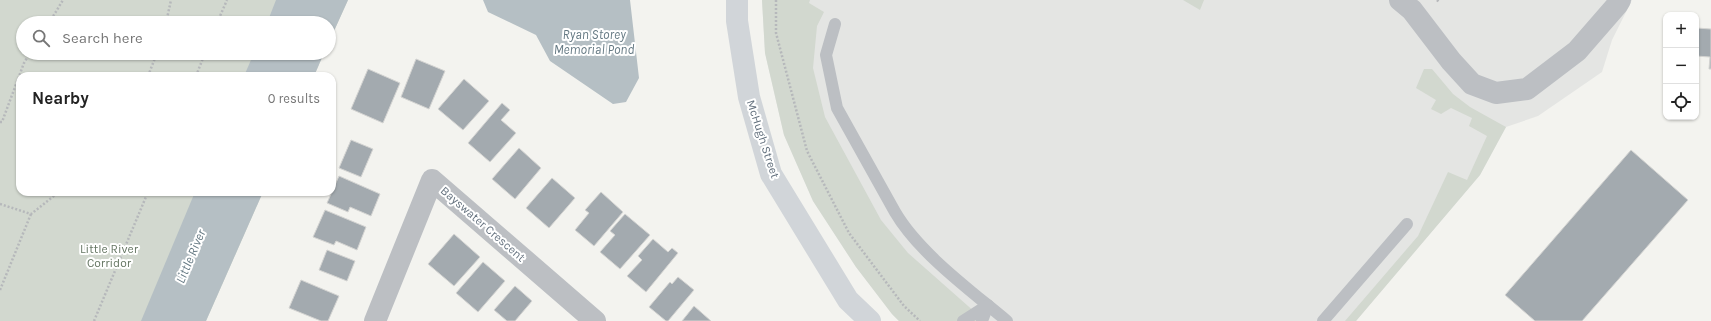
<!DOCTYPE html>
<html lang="en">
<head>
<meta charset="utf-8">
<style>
  :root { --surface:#fff; --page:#f6f6f6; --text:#222; --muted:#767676; --line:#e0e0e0 }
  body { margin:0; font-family:Karla,sans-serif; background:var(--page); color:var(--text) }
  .controls { position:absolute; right:12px; top:12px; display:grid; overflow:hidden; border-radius:8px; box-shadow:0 1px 3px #0004 }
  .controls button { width:36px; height:36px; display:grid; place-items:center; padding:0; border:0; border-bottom:1px solid var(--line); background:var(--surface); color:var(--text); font:20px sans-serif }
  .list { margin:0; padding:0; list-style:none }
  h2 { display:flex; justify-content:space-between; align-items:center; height:52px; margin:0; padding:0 16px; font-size:17px }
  h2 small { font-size:13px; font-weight:400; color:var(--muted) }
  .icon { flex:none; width:22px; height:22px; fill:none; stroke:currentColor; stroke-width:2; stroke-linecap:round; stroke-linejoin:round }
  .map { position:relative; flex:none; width:1711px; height:321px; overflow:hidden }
  .search { position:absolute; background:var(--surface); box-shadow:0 1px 3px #0004; left:16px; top:16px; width:320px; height:44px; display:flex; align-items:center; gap:10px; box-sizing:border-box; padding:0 14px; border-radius:22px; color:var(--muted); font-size:15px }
  .panel { position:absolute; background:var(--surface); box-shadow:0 1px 3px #0004; left:16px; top:72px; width:320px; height:124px; border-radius:12px }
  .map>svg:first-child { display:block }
  .built { fill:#e4e5e3 }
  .green { fill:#d2d8cf }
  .water { fill:#b5bfc4 }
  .building { fill:#a3aaaf; stroke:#d4d4d2 }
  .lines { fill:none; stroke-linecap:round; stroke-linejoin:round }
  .path { stroke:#b6b8bb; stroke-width:2.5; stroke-dasharray:2 2; stroke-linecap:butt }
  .service { stroke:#bcbfc3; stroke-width:12 }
  .minor { stroke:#bcbfc3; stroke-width:22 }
  .secondary { stroke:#d1d5d9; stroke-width:22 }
  .labels { text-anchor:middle; stroke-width:4; stroke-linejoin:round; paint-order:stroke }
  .street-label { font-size:12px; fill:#64717e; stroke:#fff }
  .park-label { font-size:12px; fill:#657663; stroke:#fff }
  .water-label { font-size:13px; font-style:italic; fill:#657983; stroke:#fff }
</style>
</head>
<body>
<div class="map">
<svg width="1711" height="321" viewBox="0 0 1711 321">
  <rect width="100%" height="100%" fill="#f3f3ef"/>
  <polygon class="built" points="762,0 1632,0 1612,40 1602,72 1538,116 1506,127 1480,175 1356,321 899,321 892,314 856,267 813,201 784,135 765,53"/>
  <g class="green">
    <polygon points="0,0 348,0 329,42 329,23 23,23 23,53 324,53 314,76 20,76 20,192 263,192 206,321 0,321"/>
    <polygon points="762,0 810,0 809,3 824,12 817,26 813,68 825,117 881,220 908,253 985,321 899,321 892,314 856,267 813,201 784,135 765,53"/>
    <polygon points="1183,0 1204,0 1200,10"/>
    <polygon points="1424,69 1432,69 1453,94 1470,107 1506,127 1480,175 1356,321 1345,321 1418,236 1448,172 1467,180 1487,136 1469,126 1472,118 1451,108 1441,114 1431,109 1436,100 1416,88"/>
  </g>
  <g class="water">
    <polygon points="276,0 348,0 329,42 329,23 267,23"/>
    <polygon points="483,0 630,0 639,78 626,102 613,104 550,61 536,35 488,12"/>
    <polygon points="254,53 324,53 314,76 244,76"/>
    <polygon points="195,192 263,192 206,321 141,321"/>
  </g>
  <g class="building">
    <polygon points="1697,28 1711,29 1711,69 1709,69 1710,57 1696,56"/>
    <polygon points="416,59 445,71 429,109 401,97"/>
    <polygon points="368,69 400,83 383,123 351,109"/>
    <polygon points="464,79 489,101 463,130 438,109"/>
    <polygon points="502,103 510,110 501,120 516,133 490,162 468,143"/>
    <polygon points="351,140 373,149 361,177 339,168"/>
    <polygon points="519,148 541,168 515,199 492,179"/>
    <polygon points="1631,150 1688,200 1582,321 1535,321 1505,295"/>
    <polygon points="339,176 380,194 371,216 350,207 348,212 327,203"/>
    <polygon points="552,178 575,198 549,228 526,208"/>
    <polygon points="601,192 623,212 594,246 575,230 589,213 585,210"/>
    <polygon points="325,210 366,227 357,250 336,241 334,245 313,237"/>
    <polygon points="625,214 650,235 620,269 600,252 615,235 610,231"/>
    <polygon points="454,234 480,257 454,286 428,264"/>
    <polygon points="653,239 668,252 672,248 678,253 646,292 627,276 642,260 638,256"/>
    <polygon points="327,250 355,261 347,281 319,270"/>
    <polygon points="483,262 505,281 478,312 456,293"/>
    <polygon points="678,277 694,290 668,321 666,321 649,307 670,282 672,284"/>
    <polygon points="301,280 339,296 328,321 321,321 289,308"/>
    <polygon points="515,286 532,301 515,321 507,321 494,310"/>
    <polygon points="694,306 711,321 682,321"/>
  </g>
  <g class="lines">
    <g class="path">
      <polyline points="776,0 776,33 807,151 849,233 904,306 920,321"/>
      <polyline points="1437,0 1439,2"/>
      <polyline points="49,23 63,0"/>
      <polyline points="166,23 171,0"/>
      <polyline points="217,23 227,0"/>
      <polyline points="148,76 157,53"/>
      <polyline points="196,76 205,53"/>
      <polyline points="0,122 2,122 24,63 30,53"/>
      <polyline points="88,192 93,192"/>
      <polyline points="0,204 31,214 59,192"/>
      <polyline points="0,290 31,214"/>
      <polyline points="94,321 148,192"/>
    </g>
    <g class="service">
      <path d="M835,24L826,55L837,108L895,212C919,253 970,290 1007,321"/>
      <polyline points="963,321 988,305 982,321"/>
      <polyline points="1323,321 1407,224"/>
    </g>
    <g class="minor">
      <polyline points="1400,0 1412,10 1451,61 1472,84 1496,93 1527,89 1577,51 1617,5 1620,0"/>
      <polyline points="375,321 432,180 595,321"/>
    </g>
    <polyline class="secondary" points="737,0 737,21 749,97 771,174 848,300 870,321"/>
  </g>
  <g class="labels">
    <g class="street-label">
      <text transform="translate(763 139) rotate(72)" y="4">McHugh Street</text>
      <text transform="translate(483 224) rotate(41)" y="4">Bayswater Crescent</text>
    </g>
    <g class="park-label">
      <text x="109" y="253">Little River<tspan x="109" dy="14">Corridor</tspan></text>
    </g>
    <g class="water-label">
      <text x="594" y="39">Ryan Storey<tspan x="594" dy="15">Memorial Pond</tspan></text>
      <text transform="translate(190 256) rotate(-67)" y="5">Little River</text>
    </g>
  </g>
</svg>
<div class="controls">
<button>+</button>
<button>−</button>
<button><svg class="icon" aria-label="locate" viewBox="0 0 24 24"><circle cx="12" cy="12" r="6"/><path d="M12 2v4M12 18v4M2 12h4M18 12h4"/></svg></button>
</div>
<div class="search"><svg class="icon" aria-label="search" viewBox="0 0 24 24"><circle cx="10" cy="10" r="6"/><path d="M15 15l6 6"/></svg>Search here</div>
<section class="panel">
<h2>Nearby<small>0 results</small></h2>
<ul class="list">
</ul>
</section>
</div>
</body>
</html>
